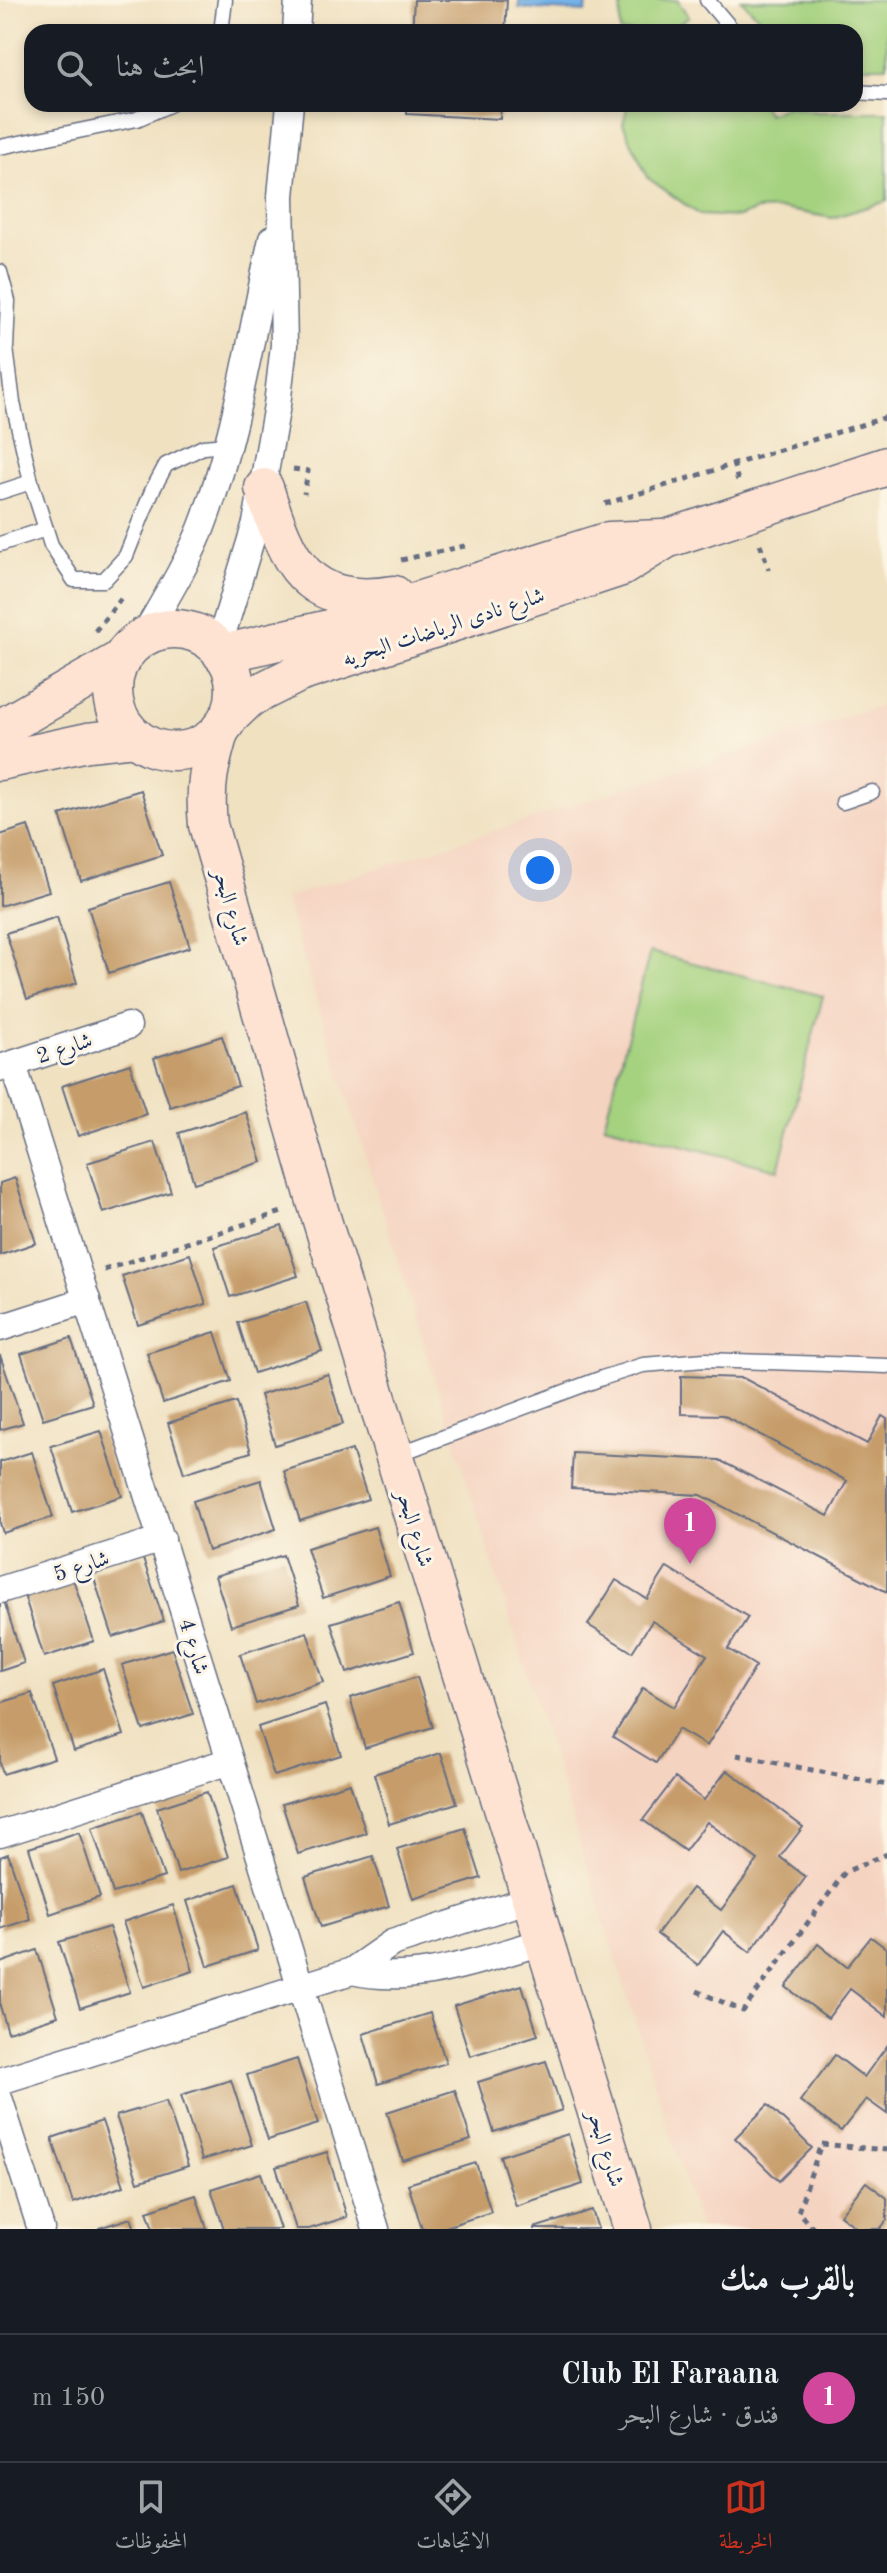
<!DOCTYPE html>
<html lang="ar">
<head>
<meta charset="utf-8">
<style>
  :root { --surface:#171b24; --page:#242831; --text:#f1f3f6; --muted:#9ea1a6; --line:#363941; --accent:#c8321e }
  body { margin:0; font-family:"Old Standard TT",Amiri,serif; background:var(--page); color:var(--text); direction:rtl }
  .you { position:absolute; left:540px; top:870px; width:28px; height:28px; margin:-20px; border:6px solid #fff; border-radius:50%; background:#1a73e8; box-shadow:0 0 0 12px #1a73e833 }
  .badge { display:grid; place-items:center; width:52px; height:52px; border-radius:50%; background:var(--accent); color:#fff; font-size:26px; font-weight:700 }
  .pin { position:absolute; translate:-50% -66px; filter:drop-shadow(0 2px 4px #0008) }
  .pin::after { content:''; position:absolute; top:42px; width:28px; height:24px; background:inherit; clip-path:polygon(0 0,100% 0,50% 100%) }
  .list { margin:0; padding:0; list-style:none }
  h2 { display:flex; justify-content:space-between; align-items:center; height:104px; margin:0; padding:0 32px; font-size:34px }
  h2 small { font-size:26px; font-weight:400; color:var(--muted) }
  .list li { display:grid; grid-template-columns:52px 1fr auto; gap:24px; align-items:center; box-sizing:border-box; height:128px; padding:0 32px; border-top:2px solid var(--line) }
  .list b { display:block; font-size:30px; white-space:nowrap }
  .list p { margin:0; font-size:26px; white-space:nowrap; color:var(--muted) }
  .list em { font-size:26px; font-style:normal; color:var(--muted) }
  .icon { flex:none; width:44px; height:44px; fill:none; stroke:currentColor; stroke-width:2; stroke-linecap:round; stroke-linejoin:round }
  .map { position:relative; flex:none; width:887px; height:2229px; overflow:hidden; direction:ltr }
  .search { position:absolute; background:var(--surface); box-shadow:0 4px 12px #0003; left:24px; right:24px; top:24px; height:88px; display:flex; align-items:center; gap:20px; box-sizing:border-box; padding:0 28px; border-radius:24px; color:var(--muted); font-size:30px }
  .sheet { height:232px; background:var(--surface) }
  nav { display:flex; justify-content:space-around; align-items:center; box-sizing:border-box; height:112px; border-top:2px solid var(--line); background:var(--surface); font-size:22px; color:var(--muted) }
  nav a { display:grid; justify-items:center; gap:4px }
  nav .on { color:var(--accent) }
  .map>svg:first-child { display:block }
  .built { fill:#f5d3c1 }
  .green { fill:#a5d27f; stroke:#60806e; stroke-width:2 }
  .water { fill:#76b2e7; stroke:#4870a2; stroke-width:2 }
  .building { fill:#c69d6b }
  .lines { fill:none; stroke-linecap:round; stroke-linejoin:round }
  .service-casing { stroke:#666d81; stroke-width:17 }
  .minor-casing { stroke:#666d81; stroke-width:29 }
  .secondary-casing { stroke:#666d81; stroke-width:41 }
  .path { stroke:#666d81; stroke-width:5; stroke-dasharray:6 6; stroke-linecap:butt }
  .service { stroke:#fff; stroke-width:14 }
  .minor { stroke:#fff; stroke-width:26 }
  .secondary { stroke:#fee3d2; stroke-width:38 }
  .labels { text-anchor:middle; stroke-width:6; stroke-linejoin:round; paint-order:stroke }
  .street-label { font-size:22px; fill:#1b2f5e; stroke:#fcf5e5 }
</style>
</head>
<body>
<div class="map">
<svg width="887" height="2229" viewBox="0 0 887 2229">
  <rect width="100%" height="100%" fill="#fcf5e5"/>
  <filter id="ink" filterUnits="userSpaceOnUse"><feTurbulence type="fractalNoise" baseFrequency=".0125" numOctaves="2"/><feDisplacementMap in="SourceGraphic" scale="16" xChannelSelector="R" yChannelSelector="G"/><feConvolveMatrix kernelMatrix="1 2 1 2 8 2 1 2 1" color-interpolation-filters="sRGB"/></filter>
  <filter id="wash" filterUnits="userSpaceOnUse"><feTurbulence type="fractalNoise" baseFrequency=".006" numOctaves="4" result="noise"/><feDisplacementMap in="SourceGraphic" scale="32" xChannelSelector="R" yChannelSelector="G"/><feGaussianBlur stdDeviation="1.8" result="paint"/><feColorMatrix in="noise" values="0 0 0 0 0 0 0 0 0 0 0 0 0 0 0 0 0 1.4 0 .05"/><feComposite in="paint" operator="in"/></filter>
  <g filter="url(#wash)">
    <rect width="100%" height="100%" fill="#f0e1c1"/>
    <polygon class="built" points="887,704 887,2229 700,2229 285,898"/>
    <g class="green">
      <polygon points="621,0 677,0 689,17 667,32 620,32"/>
      <polygon points="741,0 887,0 887,66 855,66 855,32 774,32"/>
      <polygon points="628,104 761,104 768,114 787,106 817,112 887,112 887,201 832,218 783,209 757,210 739,217 700,215 648,178 623,124"/>
      <polygon points="650,952 823,996 778,1170 604,1125"/>
    </g>
    <polygon class="water" points="519,0 587,0 586,12 519,8"/>
    <g id="blocks">
      <g class="building">
        <polygon points="414,0 507,0 505,32 412,32"/>
        <polygon points="407,104 501,104 500,119 407,114"/>
        <polygon points="141,790 162,855 81,881 60,815"/>
        <polygon points="28,826 49,891 0,906 0,835"/>
        <polygon points="169,882 190,947 109,973 88,907"/>
        <polygon points="57,917 77,983 27,999 6,933"/>
        <polygon points="222,1036 238,1086 170,1107 154,1058"/>
        <polygon points="130,1064 146,1114 78,1136 62,1086"/>
        <polygon points="246,1112 262,1162 194,1183 179,1133"/>
        <polygon points="155,1142 171,1192 103,1213 87,1163"/>
        <polygon points="15,1178 36,1243 0,1255 0,1183"/>
        <polygon points="282,1226 298,1276 230,1297 214,1247"/>
        <polygon points="190,1254 206,1304 138,1325 122,1276"/>
        <polygon points="306,1302 322,1351 254,1373 238,1323"/>
        <polygon points="215,1332 231,1381 163,1403 147,1353"/>
        <polygon points="71,1338 93,1404 43,1419 21,1354"/>
        <polygon points="0,1355 23,1423 0,1430"/>
        <polygon points="328,1374 343,1424 275,1445 260,1395"/>
        <polygon points="681,1376 743,1378 867,1444 882,1416 887,1419 887,1592 701,1495 571,1488 573,1453 719,1460 828,1516 847,1481 723,1415 681,1414"/>
        <polygon points="236,1402 251,1452 184,1473 168,1423"/>
        <polygon points="101,1431 122,1496 72,1512 51,1446"/>
        <polygon points="352,1450 368,1499 300,1521 284,1471"/>
        <polygon points="32,1452 53,1517 3,1533 0,1523 0,1462"/>
        <polygon points="261,1480 276,1529 208,1551 193,1501"/>
        <polygon points="375,1527 390,1576 323,1598 307,1548"/>
        <polygon points="283,1555 299,1605 231,1626 215,1576"/>
        <polygon points="142,1556 164,1621 113,1637 92,1572"/>
        <polygon points="667,1567 748,1617 728,1649 756,1666 707,1746 678,1729 656,1763 613,1737 643,1688 674,1707 707,1655 652,1621 632,1652 588,1625 616,1580 647,1599"/>
        <polygon points="72,1576 94,1641 44,1657 23,1592"/>
        <polygon points="3,1598 24,1663 0,1671 0,1599"/>
        <polygon points="399,1602 414,1652 347,1673 331,1623"/>
        <polygon points="307,1632 323,1682 256,1704 240,1654"/>
        <polygon points="172,1649 193,1714 143,1730 122,1665"/>
        <polygon points="103,1669 124,1735 74,1751 53,1686"/>
        <polygon points="417,1677 433,1727 365,1748 350,1698"/>
        <polygon points="32,1693 54,1758 3,1774 0,1763 0,1703"/>
        <polygon points="325,1705 341,1755 274,1776 258,1727"/>
        <polygon points="441,1753 457,1803 389,1824 374,1774"/>
        <polygon points="727,1770 803,1827 780,1857 806,1877 750,1952 723,1931 698,1965 657,1934 692,1888 721,1910 758,1860 707,1822 685,1851 643,1820 675,1778 704,1800"/>
        <polygon points="350,1783 366,1833 298,1854 282,1804"/>
        <polygon points="207,1792 228,1857 178,1873 157,1808"/>
        <polygon points="142,1812 164,1877 113,1893 92,1828"/>
        <polygon points="465,1828 481,1878 413,1899 397,1849"/>
        <polygon points="79,1832 100,1897 50,1914 29,1848"/>
        <polygon points="8,1854 30,1919 0,1929 0,1857"/>
        <polygon points="373,1856 389,1906 321,1927 305,1877"/>
        <polygon points="237,1884 258,1950 208,1966 187,1901"/>
        <polygon points="173,1905 193,1971 144,1987 123,1922"/>
        <polygon points="109,1927 130,1992 80,2008 59,1942"/>
        <polygon points="871,1937 887,1949 887,2017 850,1989 828,2018 786,1987 818,1944 847,1967"/>
        <polygon points="37,1950 58,2016 8,2032 0,2006 0,1963"/>
        <polygon points="522,1985 538,2035 470,2056 454,2006"/>
        <polygon points="430,2013 446,2063 378,2084 363,2034"/>
        <polygon points="887,2046 887,2114 866,2099 841,2131 800,2101 835,2055 864,2077"/>
        <polygon points="297,2059 318,2124 268,2140 247,2075"/>
        <polygon points="546,2061 562,2110 494,2132 478,2082"/>
        <polygon points="231,2080 252,2145 202,2160 181,2095"/>
        <polygon points="455,2090 471,2140 403,2161 387,2112"/>
        <polygon points="166,2101 188,2166 138,2182 116,2116"/>
        <polygon points="768,2105 812,2148 779,2181 735,2138"/>
        <polygon points="102,2121 124,2186 73,2203 52,2138"/>
        <polygon points="568,2134 583,2184 516,2206 500,2156"/>
        <polygon points="327,2152 347,2217 309,2229 296,2229 276,2167"/>
        <polygon points="476,2163 491,2212 440,2229 422,2229 408,2184"/>
        <polygon points="261,2173 280,2229 224,2229 211,2189"/>
        <polygon points="866,2182 887,2198 887,2220 880,2229 858,2229 840,2215"/>
        <polygon points="196,2195 207,2229 153,2229 147,2211"/>
        <polygon points="592,2210 598,2229 534,2229 534,2228"/>
        <polygon points="131,2218 135,2229 99,2229 99,2228"/>
      </g>
    </g>
  </g>
  <g filter="url(#ink)">
    <use href="#blocks" fill-opacity="0" stroke="#666d81" stroke-width="2"/>
    <g class="lines">
      <defs>
        <g id="service">
          <polyline points="707,0 734,32"/>
          <polyline points="221,32 225,0"/>
          <polyline points="855,92 887,94"/>
          <polyline points="0,147 137,119 171,104"/>
          <polyline points="0,272 8,301 6,348 13,403 31,482 51,545 74,580 104,580 126,556 152,491 166,465 203,447 227,445"/>
          <polyline points="0,492 31,482"/>
          <polyline points="0,544 46,529"/>
          <polyline points="843,802 872,792"/>
          <polyline points="396,1455 602,1378 643,1365 705,1360 887,1366"/>
        </g>
        <g id="minor">
          <polyline points="296,32 298,0"/>
          <path d="M144,636C164,601 186,566 201,529C236,439 251,333 272,239"/>
          <polyline points="218,648 256,523 277,405 284,345 281,196 290,104"/>
          <polyline points="13,1064 376,2229"/>
          <polyline points="0,1068 128,1026"/>
          <polyline points="0,1328 87,1300"/>
          <polyline points="0,1590 162,1539"/>
          <polyline points="0,1834 230,1761"/>
          <path d="M352,1971C416,1986 481,1959 543,1942"/>
          <polyline points="0,2081 352,1971 392,1943 530,1899"/>
          <polyline points="0,2101 41,2229"/>
        </g>
        <g id="secondary">
          <path d="M264,488C287,561 306,609 394,595"/>
          <circle cx="174" cy="690" r="61"/>
          <polyline points="222,654 329,629 609,541 663,539"/>
          <polyline points="226,720 249,698 299,673 621,567 666,539 887,466"/>
          <polyline points="0,729 120,660"/>
          <path d="M220,729C209,767 204,785 208,825L316,1201L633,2229"/>
          <polyline points="0,761 88,742 135,737"/>
        </g>
      </defs>
      <use href="#service" class="service-casing"/>
      <use href="#minor" class="minor-casing"/>
      <use href="#secondary" class="secondary-casing"/>
      <g class="path">
        <polyline points="733,463 738,481"/>
        <polyline points="293,469 308,471 304,494"/>
        <polyline points="605,504 887,417"/>
        <polyline points="760,544 769,569"/>
        <polyline points="401,560 469,545"/>
        <polyline points="95,631 121,599"/>
        <polyline points="104,1270 285,1211"/>
        <polyline points="737,1755 887,1785"/>
        <polyline points="697,1991 743,2011 845,1872 887,1854"/>
        <polyline points="814,2229 798,2212 821,2144 887,2150"/>
      </g>
      <use href="#service" class="service"/>
      <use href="#minor" class="minor"/>
      <use href="#secondary" class="secondary"/>
    </g>
  </g>
  <g class="labels">
    <g class="street-label">
      <text transform="translate(443 626) rotate(-18)" y="8">شارع نادى الرياضات البحريه</text>
      <text transform="translate(232 907) rotate(74)" y="8">شارع البحر</text>
      <text transform="translate(64 1047) rotate(-18)" y="8">شارع 2</text>
      <text transform="translate(416 1528) rotate(73)" y="8">شارع البحر</text>
      <text transform="translate(81 1565) rotate(-18)" y="8">شارع 5</text>
      <text transform="translate(195 1646) rotate(73)" y="8">شارع 4</text>
      <text transform="translate(607 2148) rotate(73)" y="8">شارع البحر</text>
    </g>
  </g>
</svg>
<div class="you"></div>
<div class="pin badge" style="left:690px;top:1564px;background:#d1479c">1</div>
<div class="search"><svg class="icon" aria-label="search" viewBox="0 0 24 24"><circle cx="10" cy="10" r="6"/><path d="M15 15l6 6"/></svg>ابحث هنا</div>
</div>
<section class="sheet">
<h2>بالقرب منك<small></small></h2>
<ul class="list">
<li><span class="badge" style="background:#d1479c">1</span><div><b>Club El Faraana</b><p>فندق · شارع البحر</p></div><em>150 m</em></li>
</ul>
</section>
<nav>
<a class="on"><svg class="icon" aria-label="map" viewBox="0 0 24 24"><path d="M3 6l6-2 6 2 6-2v14l-6 2-6-2-6 2zM9 4v14M15 6v14"/></svg>الخريطة</a>
<a><svg class="icon" aria-label="directions" viewBox="0 0 24 24"><path d="M12 3l9 9-9 9-9-9zM9 14v-3h6M13 9l2 2-2 2"/></svg>الاتجاهات</a>
<a><svg class="icon" aria-label="saved" viewBox="0 0 24 24"><path d="M7 4h10v16l-5-4-5 4z"/></svg>المحفوظات</a>
</nav>
</body>
</html>
